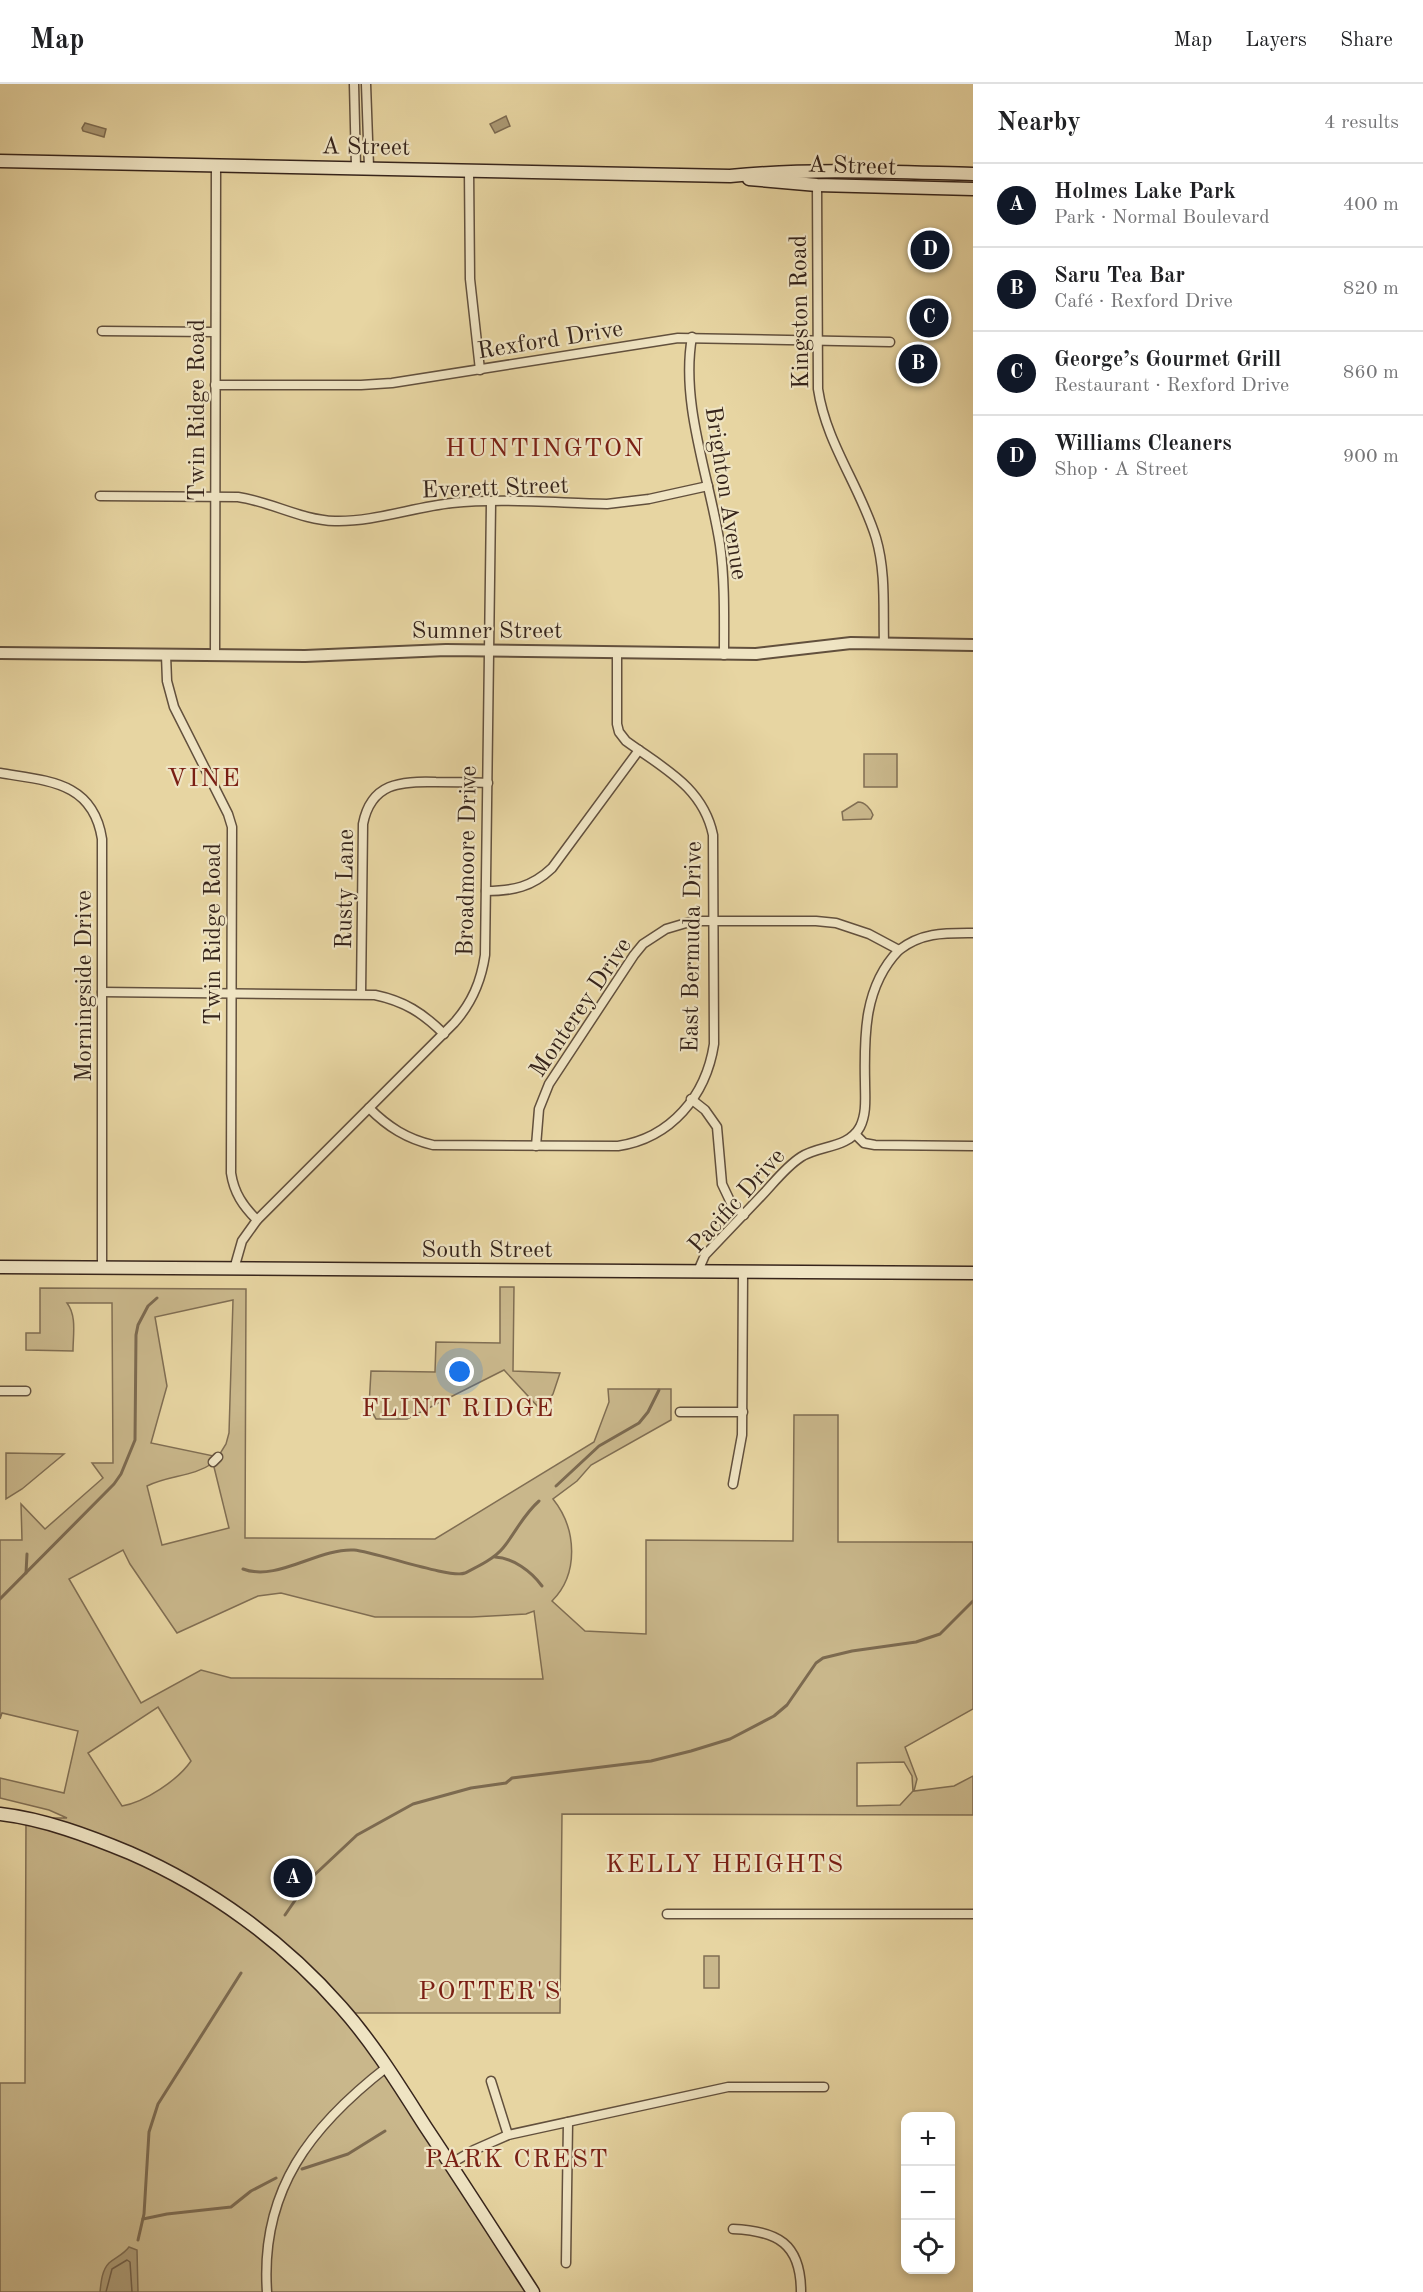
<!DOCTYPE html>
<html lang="en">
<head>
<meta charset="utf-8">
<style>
  :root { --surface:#fff; --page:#f6f6f6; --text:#202124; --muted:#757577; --line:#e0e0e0; --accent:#111827 }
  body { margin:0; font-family:"Old Standard TT",serif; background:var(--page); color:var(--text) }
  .controls { position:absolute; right:18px; bottom:18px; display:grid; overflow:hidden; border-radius:12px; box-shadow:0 3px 9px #0003 }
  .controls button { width:54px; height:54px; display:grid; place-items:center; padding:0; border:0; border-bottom:2px solid var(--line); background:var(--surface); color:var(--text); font:30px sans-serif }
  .you { position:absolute; left:460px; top:1288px; width:21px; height:21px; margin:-15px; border:4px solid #fff; border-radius:50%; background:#1a73e8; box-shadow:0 0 0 9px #1a73e833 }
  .badge { display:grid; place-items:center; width:39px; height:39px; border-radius:50%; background:var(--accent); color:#fff; font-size:20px; font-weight:700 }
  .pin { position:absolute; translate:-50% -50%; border:3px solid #fff; box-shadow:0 2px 6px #0006 }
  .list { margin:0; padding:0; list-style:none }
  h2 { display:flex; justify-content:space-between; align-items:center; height:78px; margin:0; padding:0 24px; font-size:26px }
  h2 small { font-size:20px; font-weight:400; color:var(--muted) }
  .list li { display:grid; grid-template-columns:39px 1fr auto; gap:18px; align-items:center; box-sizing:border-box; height:84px; padding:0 24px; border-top:2px solid var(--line) }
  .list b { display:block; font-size:22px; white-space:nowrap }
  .list p { margin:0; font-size:20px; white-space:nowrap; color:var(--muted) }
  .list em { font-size:20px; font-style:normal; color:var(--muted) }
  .icon { flex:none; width:33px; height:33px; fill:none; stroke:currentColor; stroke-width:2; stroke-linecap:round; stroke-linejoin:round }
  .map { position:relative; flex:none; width:973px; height:2208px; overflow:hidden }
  header { display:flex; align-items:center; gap:36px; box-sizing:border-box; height:84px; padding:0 30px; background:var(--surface); border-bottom:2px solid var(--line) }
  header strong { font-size:28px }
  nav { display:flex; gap:33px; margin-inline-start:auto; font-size:21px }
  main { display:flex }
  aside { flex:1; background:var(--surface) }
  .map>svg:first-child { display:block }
  .green { fill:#c9b78b; stroke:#806e53; stroke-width:1.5; fill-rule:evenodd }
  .water { fill:#ab9974; stroke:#7c6a50; stroke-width:1.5 }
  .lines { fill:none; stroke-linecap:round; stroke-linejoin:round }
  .shore { stroke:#705e48; stroke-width:1.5 }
  .stream { stroke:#7c6a50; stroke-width:3 }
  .minor-casing { stroke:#62503d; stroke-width:11 }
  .tertiary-casing { stroke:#62503d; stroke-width:14 }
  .secondary-casing { stroke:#36241b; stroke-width:15 }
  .minor { stroke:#efe4c3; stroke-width:8 }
  .tertiary { stroke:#efe4c3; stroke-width:10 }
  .secondary { stroke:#efe4c3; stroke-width:12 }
  .labels { text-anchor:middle; stroke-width:4.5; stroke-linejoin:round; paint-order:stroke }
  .street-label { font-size:24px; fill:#36241b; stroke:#efe4c3 }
  .neighbourhood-label { font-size:26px; letter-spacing:1.5px; fill:#7a1f14; stroke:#efe4c3 }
</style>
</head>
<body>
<header>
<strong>Map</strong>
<nav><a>Map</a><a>Layers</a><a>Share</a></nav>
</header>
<main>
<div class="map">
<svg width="973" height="2208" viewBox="0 0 973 2208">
  <rect width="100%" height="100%" fill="#e7d5a2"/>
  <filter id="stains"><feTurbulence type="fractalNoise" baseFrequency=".00333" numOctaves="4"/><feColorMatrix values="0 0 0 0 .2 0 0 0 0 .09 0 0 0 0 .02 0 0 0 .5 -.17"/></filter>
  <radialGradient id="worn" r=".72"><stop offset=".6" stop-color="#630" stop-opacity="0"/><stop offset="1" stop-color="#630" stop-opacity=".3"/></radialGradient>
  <g class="green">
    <rect x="864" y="670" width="33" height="33"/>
    <path d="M858,718C865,718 871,725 873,731L871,735L843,736L842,728Z"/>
    <polygon points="500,1203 514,1203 513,1287 560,1289 553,1310 541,1326 504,1286 407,1335 376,1335 369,1323 371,1287 435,1288 436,1258 500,1259"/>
    <path d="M40,1204L246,1205L245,1454L435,1455L594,1358L609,1318L608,1305H671V1336L591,1381L577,1397L553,1415C577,1445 579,1490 552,1517L585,1547L646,1550V1456L793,1457L794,1331H838V1458H973V1625L905,1663L917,1695L914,1707L954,1702L973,1692V1731L562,1730L560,1929H347L533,2208H0V1999H25L26,1734H67L49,1726L0,1714V1694L64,1709L78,1647L2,1629L0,1635V1456H22L21,1420L45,1445L103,1394L92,1379H113L112,1219H67C77,1232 73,1251 73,1267L26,1266V1249H40ZM233,1216L229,1349L226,1360L218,1373L151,1359L167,1302L155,1233ZM213,1379L229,1444L162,1461L147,1402C169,1391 193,1393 213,1379ZM123,1466L130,1480L177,1549L258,1512L281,1509L375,1533H472L526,1530L534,1527L543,1595L231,1594L201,1586L141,1619L69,1495ZM158,1623L191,1677C178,1696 145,1718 122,1722L88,1669ZM904,1678L912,1692L913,1707L900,1721L857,1722V1679Z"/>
    <polygon points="6,1369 64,1370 22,1405 6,1415"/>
    <rect x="704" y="1872" width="15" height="32"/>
  </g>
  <g class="water">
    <polygon points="506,32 510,42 495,49 490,40"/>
    <polygon points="85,39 106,45 104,53 83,47 82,44"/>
    <path d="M129,2163L137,2166L138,2208H100C101,2198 102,2186 109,2179C116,2173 123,2171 129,2163Z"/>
  </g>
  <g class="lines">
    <polyline class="shore" points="106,2208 112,2185 127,2176 130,2178 132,2208"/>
    <g class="stream">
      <polyline points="556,1402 599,1362 639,1339 648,1328 659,1306"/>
      <path d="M495,1473C513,1474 531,1487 542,1502"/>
      <path d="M243,1485C277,1498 318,1464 354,1466C376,1468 451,1495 465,1489C477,1483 494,1475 503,1464C516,1448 523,1431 539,1417"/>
      <polyline points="26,1489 27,1470"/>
      <polyline points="0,1515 114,1400 121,1390 135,1356 136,1251 138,1241 148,1222 157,1214"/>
      <polyline points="285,1831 309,1796 357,1751 413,1720 471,1704 506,1699 512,1694 651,1677 691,1667 730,1655 774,1632 787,1621 816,1579 823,1574 852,1567 916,1558 940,1550 973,1517"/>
      <polyline points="302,2085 348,2070 385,2047"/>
      <polyline points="143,2135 167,2130 231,2123 251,2107 276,2094"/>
      <polyline points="138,2156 144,2130 149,2048 158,2020 241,1889"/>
    </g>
    <defs>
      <g id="minor">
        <polyline points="354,0 356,83"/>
        <polyline points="366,0 369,83"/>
        <polyline points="469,86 470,195 480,286"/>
        <path d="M817,101L818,305C826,359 860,402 876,454C886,488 883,524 884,559"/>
        <polyline points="102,247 215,248"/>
        <path d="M692,253C680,320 710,395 720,461C725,497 724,534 724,571"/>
        <polyline points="215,301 361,301 392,299 678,254 890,258"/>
        <path d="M100,412L238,413C272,418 301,436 335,437C374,438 414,423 452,419C502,414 557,419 607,420L649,415L708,402"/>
        <path d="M166,571L167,597L174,623L228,730L232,743L231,1089C234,1109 243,1122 257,1136"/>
        <polyline points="215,571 216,80"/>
        <path d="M0,689C47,697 93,697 102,755V1184"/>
        <path d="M486,807C513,807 532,803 552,784L639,666"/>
        <path d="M102,908L375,911C404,917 423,929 444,950"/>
        <path d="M361,910L363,740C371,699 400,697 436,698C453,698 471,698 488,699"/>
        <polyline points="691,1015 705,1026 717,1043 722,1100 731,1119 744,1131"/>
        <path d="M369,1024C388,1043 407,1055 433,1061L618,1062C671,1054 706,1012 714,960L713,751C703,703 663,684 626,657L619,648L617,640V568"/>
        <polyline points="855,1050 864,1059 875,1061 973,1062"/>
        <path d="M536,1062L539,1025L549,1000L634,871L643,860L666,845L693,837H816L836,839L869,850L899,866C922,848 945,849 973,849"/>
        <path d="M234,1185L242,1157L257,1136L454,939C472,919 481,898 485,871L491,419"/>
        <path d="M698,1187L705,1171C725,1150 745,1129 765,1108C776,1096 787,1082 801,1073C819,1061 848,1065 860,1043C867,1029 865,1013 865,998C864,951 864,902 899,866"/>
        <polyline points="0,1307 26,1307"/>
        <polyline points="680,1328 743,1328"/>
        <polyline points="213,1378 218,1373"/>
        <polyline points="733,1400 742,1351 743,1187"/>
        <polyline points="667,1830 973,1830"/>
        <polyline points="491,1997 508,2051"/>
        <polyline points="450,2080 474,2066 508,2051 728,2003 824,2003"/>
        <path d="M733,2145C777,2147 801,2159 801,2208"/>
        <polyline points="566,2179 568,2038"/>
        <path d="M267,2208C260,2106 311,2042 387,1983"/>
      </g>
      <polyline id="tertiary" points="0,569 305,572 446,566 756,570 851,559 973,561"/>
      <g id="secondary">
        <path d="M0,77L730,92C811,84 892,88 973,90"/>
        <polyline points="749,95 817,101 973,105"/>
        <polyline points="0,1183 973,1189"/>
        <path d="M0,1730C44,1735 89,1752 130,1769C210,1804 283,1857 341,1923C374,1960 400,2003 427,2045C463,2099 498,2154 533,2208"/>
      </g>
    </defs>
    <use href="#minor" class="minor-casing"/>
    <use href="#tertiary" class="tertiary-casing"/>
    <use href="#secondary" class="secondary-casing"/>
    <use href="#minor" class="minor"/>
    <use href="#tertiary" class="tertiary"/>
    <use href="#secondary" class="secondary"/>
  </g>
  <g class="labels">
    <g class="street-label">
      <text transform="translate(366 62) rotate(1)" y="8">A Street</text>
      <text transform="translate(852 81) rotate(2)" y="8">A Street</text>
      <text transform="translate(799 228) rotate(-91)" y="8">Kingston Road</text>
      <text transform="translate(550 255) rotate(-9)" y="8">Rexford Drive</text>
      <text transform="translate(196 326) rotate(-90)" y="8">Twin Ridge Road</text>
      <text transform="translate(495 403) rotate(-2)" y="8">Everett Street</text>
      <text transform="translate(727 409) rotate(81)" y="8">Brighton Avenue</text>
      <text x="487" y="554">Sumner Street</text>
      <text transform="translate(466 777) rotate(-89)" y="8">Broadmoore Drive</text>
      <text transform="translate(344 805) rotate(-89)" y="8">Rusty Lane</text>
      <text transform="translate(212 850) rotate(-90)" y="8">Twin Ridge Road</text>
      <text transform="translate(691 863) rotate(-89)" y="8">East Bermuda Drive</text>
      <text transform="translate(83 902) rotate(-90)" y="8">Morningside Drive</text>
      <text transform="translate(580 923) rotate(-56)" y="8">Monterey Drive</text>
      <text transform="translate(736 1116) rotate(-48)" y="8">Pacific Drive</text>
      <text x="487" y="1173">South Street</text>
    </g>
    <g class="neighbourhood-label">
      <text x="545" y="372">HUNTINGTON</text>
      <text x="204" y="702">VINE</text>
      <text x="458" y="1332">FLINT RIDGE</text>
      <text x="725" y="1788">KELLY HEIGHTS</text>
      <text x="490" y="1915">POTTER'S</text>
      <text x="517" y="2083">PARK CREST</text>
    </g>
  </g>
  <rect width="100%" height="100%" filter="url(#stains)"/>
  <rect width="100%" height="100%" fill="url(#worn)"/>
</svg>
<div class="controls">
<button>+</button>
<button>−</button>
<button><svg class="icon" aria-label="locate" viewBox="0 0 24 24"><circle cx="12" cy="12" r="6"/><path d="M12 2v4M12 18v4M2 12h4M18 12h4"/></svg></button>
</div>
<div class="you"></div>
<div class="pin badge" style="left:293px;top:1794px">A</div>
<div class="pin badge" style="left:918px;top:280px">B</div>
<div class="pin badge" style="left:929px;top:234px">C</div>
<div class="pin badge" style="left:930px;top:166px">D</div>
</div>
<aside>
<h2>Nearby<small>4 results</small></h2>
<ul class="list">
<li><span class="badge">A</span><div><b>Holmes Lake Park</b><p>Park · Normal Boulevard</p></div><em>400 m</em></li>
<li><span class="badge">B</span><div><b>Saru Tea Bar</b><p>Café · Rexford Drive</p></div><em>820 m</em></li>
<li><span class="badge">C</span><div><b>George’s Gourmet Grill</b><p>Restaurant · Rexford Drive</p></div><em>860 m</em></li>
<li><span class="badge">D</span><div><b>Williams Cleaners</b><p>Shop · A Street</p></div><em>900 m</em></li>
</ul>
</aside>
</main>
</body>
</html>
